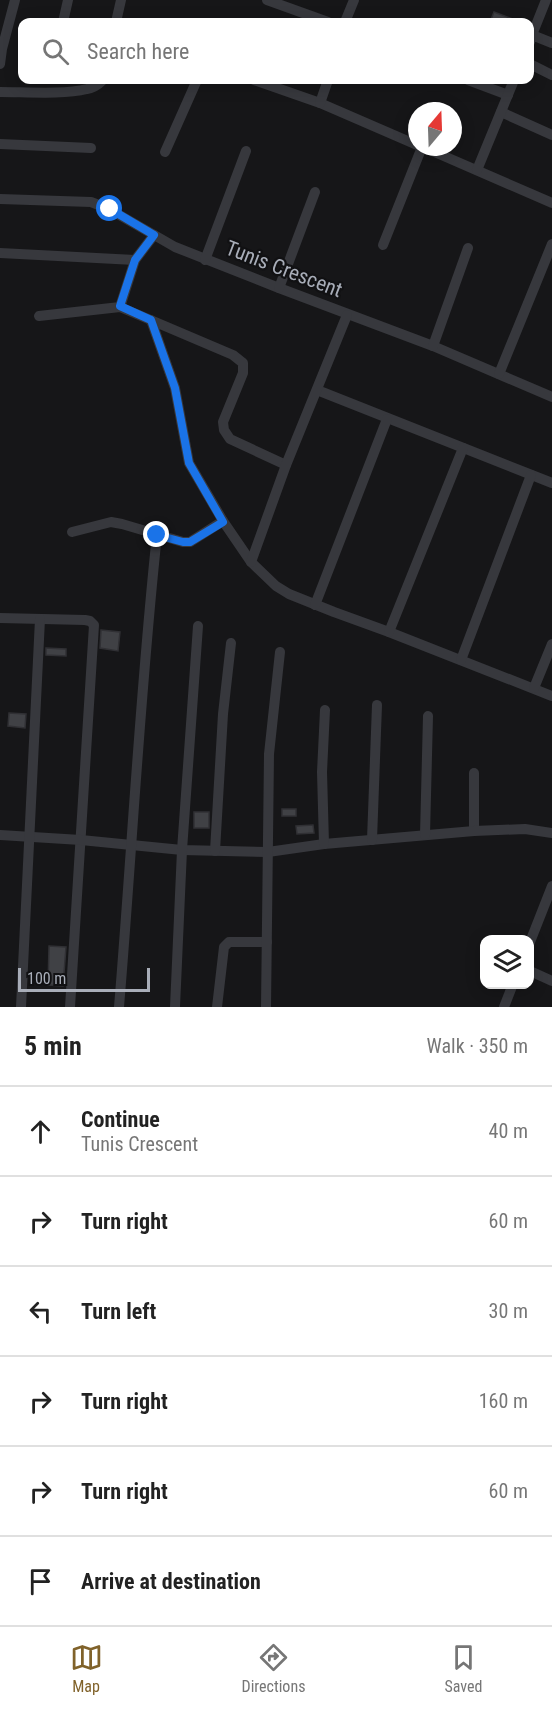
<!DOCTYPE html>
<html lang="en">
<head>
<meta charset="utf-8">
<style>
  :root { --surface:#fff; --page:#f2f2f2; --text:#222; --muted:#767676; --line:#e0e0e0; --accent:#80622a }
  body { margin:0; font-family:"Roboto Condensed",sans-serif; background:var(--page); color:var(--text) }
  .controls { position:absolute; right:18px; bottom:18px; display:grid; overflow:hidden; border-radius:12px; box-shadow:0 3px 15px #0003 }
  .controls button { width:54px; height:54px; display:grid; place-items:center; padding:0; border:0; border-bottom:2px solid var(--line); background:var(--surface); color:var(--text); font:30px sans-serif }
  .compass { position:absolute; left:408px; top:102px; width:54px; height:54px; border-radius:50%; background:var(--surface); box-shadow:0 3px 15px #0003; rotate:19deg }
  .scale { position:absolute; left:18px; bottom:15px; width:132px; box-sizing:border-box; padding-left:6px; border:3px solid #a8adb8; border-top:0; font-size:16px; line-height:21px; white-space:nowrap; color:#a8adb8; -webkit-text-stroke:4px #111113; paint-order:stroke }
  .stop { position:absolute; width:18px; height:18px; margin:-14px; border:4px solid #1a73e8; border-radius:50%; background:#fff }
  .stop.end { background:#1a73e8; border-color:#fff; box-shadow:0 2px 6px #0008 }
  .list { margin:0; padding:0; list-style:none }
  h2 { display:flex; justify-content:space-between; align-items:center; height:78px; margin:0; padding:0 24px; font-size:26px }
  h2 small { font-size:20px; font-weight:400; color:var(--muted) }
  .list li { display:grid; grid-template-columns:39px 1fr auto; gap:18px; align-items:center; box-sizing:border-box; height:90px; padding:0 24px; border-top:2px solid var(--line) }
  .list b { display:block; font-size:22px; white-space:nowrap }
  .list p { margin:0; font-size:20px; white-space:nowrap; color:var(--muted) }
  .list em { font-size:20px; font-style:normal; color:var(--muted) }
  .icon { flex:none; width:33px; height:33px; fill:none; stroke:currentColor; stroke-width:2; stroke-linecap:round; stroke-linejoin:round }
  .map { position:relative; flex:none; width:552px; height:1007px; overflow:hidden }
  .search { position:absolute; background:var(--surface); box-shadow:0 3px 15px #0003; left:18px; right:18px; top:18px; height:66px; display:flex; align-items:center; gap:15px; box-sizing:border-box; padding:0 21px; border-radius:12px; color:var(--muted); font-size:22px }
  .sheet { height:618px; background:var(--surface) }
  nav { display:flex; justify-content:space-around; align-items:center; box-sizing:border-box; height:84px; border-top:2px solid var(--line); background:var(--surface); font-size:16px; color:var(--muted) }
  nav a { display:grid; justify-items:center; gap:3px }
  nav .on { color:var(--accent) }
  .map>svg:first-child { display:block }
  .building { fill:#404145; stroke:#303034; stroke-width:1.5 }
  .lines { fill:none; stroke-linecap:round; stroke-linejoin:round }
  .minor { stroke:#37383d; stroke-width:10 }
  .route { stroke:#1a73e8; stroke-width:8 }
  .labels { text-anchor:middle; stroke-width:4.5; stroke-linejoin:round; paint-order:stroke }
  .street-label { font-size:21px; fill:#a8adb8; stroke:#111113 }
</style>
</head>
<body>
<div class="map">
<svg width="552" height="1007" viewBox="0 0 552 1007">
  <rect width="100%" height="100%" fill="#161618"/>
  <g class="building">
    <polygon points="494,12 521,22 490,22"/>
    <polygon points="101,630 120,632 118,651 100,648"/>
    <polygon points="46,648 66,649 66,656 46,655"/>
    <polygon points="9,713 26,714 25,728 8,726"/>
    <rect x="282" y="809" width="14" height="7"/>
    <rect x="194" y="812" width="15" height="16"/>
    <polygon points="313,825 314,833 297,834 296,826"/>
    <polygon points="49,946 66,947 63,986 48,985"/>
  </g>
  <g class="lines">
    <g class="minor">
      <polyline points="267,0 328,22"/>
      <polyline points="63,22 68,0"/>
      <polyline points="116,22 121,0"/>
      <polyline points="345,22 354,0"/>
      <polyline points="532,35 546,0"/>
      <polyline points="530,42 532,35 552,43"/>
      <polyline points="0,64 2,49 15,0"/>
      <polyline points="530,64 552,75"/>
      <polyline points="254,80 320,103 417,145"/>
      <polyline points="468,80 508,95"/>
      <path d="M0,92C26,92 63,95 87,89C94,88 99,84 103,80"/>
      <polyline points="320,103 328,80"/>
      <polyline points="501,112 552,135"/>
      <polyline points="0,144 91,148"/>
      <polyline points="423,147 552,203"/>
      <polyline points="165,152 197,80"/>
      <polyline points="477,170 514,80"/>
      <polyline points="0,199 91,202 109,209 175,247 279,288 433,346 552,397"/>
      <polyline points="383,245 422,147"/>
      <polyline points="0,253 135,260"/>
      <polyline points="205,260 246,151"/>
      <polyline points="279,288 315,192"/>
      <polyline points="120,307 135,260 154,235"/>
      <polyline points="39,316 120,307 233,355 243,363 243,373 223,422 224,430 230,439 286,465"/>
      <polyline points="151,320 175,388 189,463 223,521 251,562 276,586 289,594 334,612 389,632 552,696"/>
      <polyline points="433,346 468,248"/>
      <polyline points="499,374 552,244"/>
      <polyline points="317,390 552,483"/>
      <polyline points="72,532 111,522 122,524 183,542 190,542 223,521"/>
      <polyline points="251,562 286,465 347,315"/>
      <polyline points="315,605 387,419"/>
      <polyline points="0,618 85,620 90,621 94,625 70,1007"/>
      <polyline points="389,632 463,448"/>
      <polyline points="461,660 531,475"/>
      <polyline points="534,688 552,644"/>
      <polyline points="474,831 474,773"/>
      <polyline points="0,835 81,840 182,850 268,852 324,844 474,831 525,829 552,833"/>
      <polyline points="425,835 428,716"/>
      <polyline points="372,840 377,705"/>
      <polyline points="324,844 322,772 325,710"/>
      <polyline points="215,851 223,714 231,643"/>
      <polyline points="530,942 552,886"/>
      <polyline points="530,971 552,981"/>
      <polyline points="21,1007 40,619"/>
      <path d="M119,1007C132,850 140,692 157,535"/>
      <polyline points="175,1007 182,850 198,626"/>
      <polyline points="217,1007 224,947 229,942 267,942"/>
      <polyline points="266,1007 269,754 280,652"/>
      <polyline points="504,1007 513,984"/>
    </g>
  </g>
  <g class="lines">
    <polyline class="route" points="110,209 154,235 135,260 120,306 151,320 175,388 189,463 223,522 190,542 183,542 157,535"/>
  </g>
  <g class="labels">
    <g class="street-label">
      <text transform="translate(284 269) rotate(21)" y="7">Tunis Crescent</text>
    </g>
  </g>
</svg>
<div class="controls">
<button><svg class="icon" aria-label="layers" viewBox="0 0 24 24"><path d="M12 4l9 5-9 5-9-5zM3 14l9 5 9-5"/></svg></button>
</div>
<svg class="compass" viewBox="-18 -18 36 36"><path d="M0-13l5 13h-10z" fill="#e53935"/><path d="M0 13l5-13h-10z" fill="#767676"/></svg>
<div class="scale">100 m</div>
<div class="stop" style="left:110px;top:209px"></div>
<div class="stop end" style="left:157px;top:535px"></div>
<div class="search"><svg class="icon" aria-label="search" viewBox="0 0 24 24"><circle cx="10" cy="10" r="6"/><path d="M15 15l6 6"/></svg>Search here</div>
</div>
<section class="sheet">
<h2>5 min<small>Walk · 350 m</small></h2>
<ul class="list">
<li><svg class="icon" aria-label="ahead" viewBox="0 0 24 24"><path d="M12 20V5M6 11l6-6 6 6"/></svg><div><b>Continue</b><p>Tunis Crescent</p></div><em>40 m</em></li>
<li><svg class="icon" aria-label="right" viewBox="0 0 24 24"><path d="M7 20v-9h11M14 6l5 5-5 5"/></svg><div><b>Turn right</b></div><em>60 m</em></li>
<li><svg class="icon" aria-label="left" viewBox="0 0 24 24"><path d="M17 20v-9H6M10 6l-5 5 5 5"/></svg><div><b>Turn left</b></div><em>30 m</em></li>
<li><svg class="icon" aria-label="right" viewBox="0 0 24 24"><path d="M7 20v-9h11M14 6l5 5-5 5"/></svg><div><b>Turn right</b></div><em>160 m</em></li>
<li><svg class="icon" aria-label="right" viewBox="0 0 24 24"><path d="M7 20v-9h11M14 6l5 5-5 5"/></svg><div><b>Turn right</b></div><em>60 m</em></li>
<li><svg class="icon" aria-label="arrive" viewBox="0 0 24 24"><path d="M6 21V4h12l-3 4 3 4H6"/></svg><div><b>Arrive at destination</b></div></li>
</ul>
</section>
<nav>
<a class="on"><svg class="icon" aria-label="map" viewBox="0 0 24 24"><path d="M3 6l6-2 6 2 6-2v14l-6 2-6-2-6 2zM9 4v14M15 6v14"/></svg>Map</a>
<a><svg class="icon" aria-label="directions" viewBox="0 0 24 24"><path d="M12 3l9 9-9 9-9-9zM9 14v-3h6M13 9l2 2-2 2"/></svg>Directions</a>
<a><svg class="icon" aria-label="saved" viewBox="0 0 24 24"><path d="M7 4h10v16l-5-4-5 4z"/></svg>Saved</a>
</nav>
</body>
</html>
